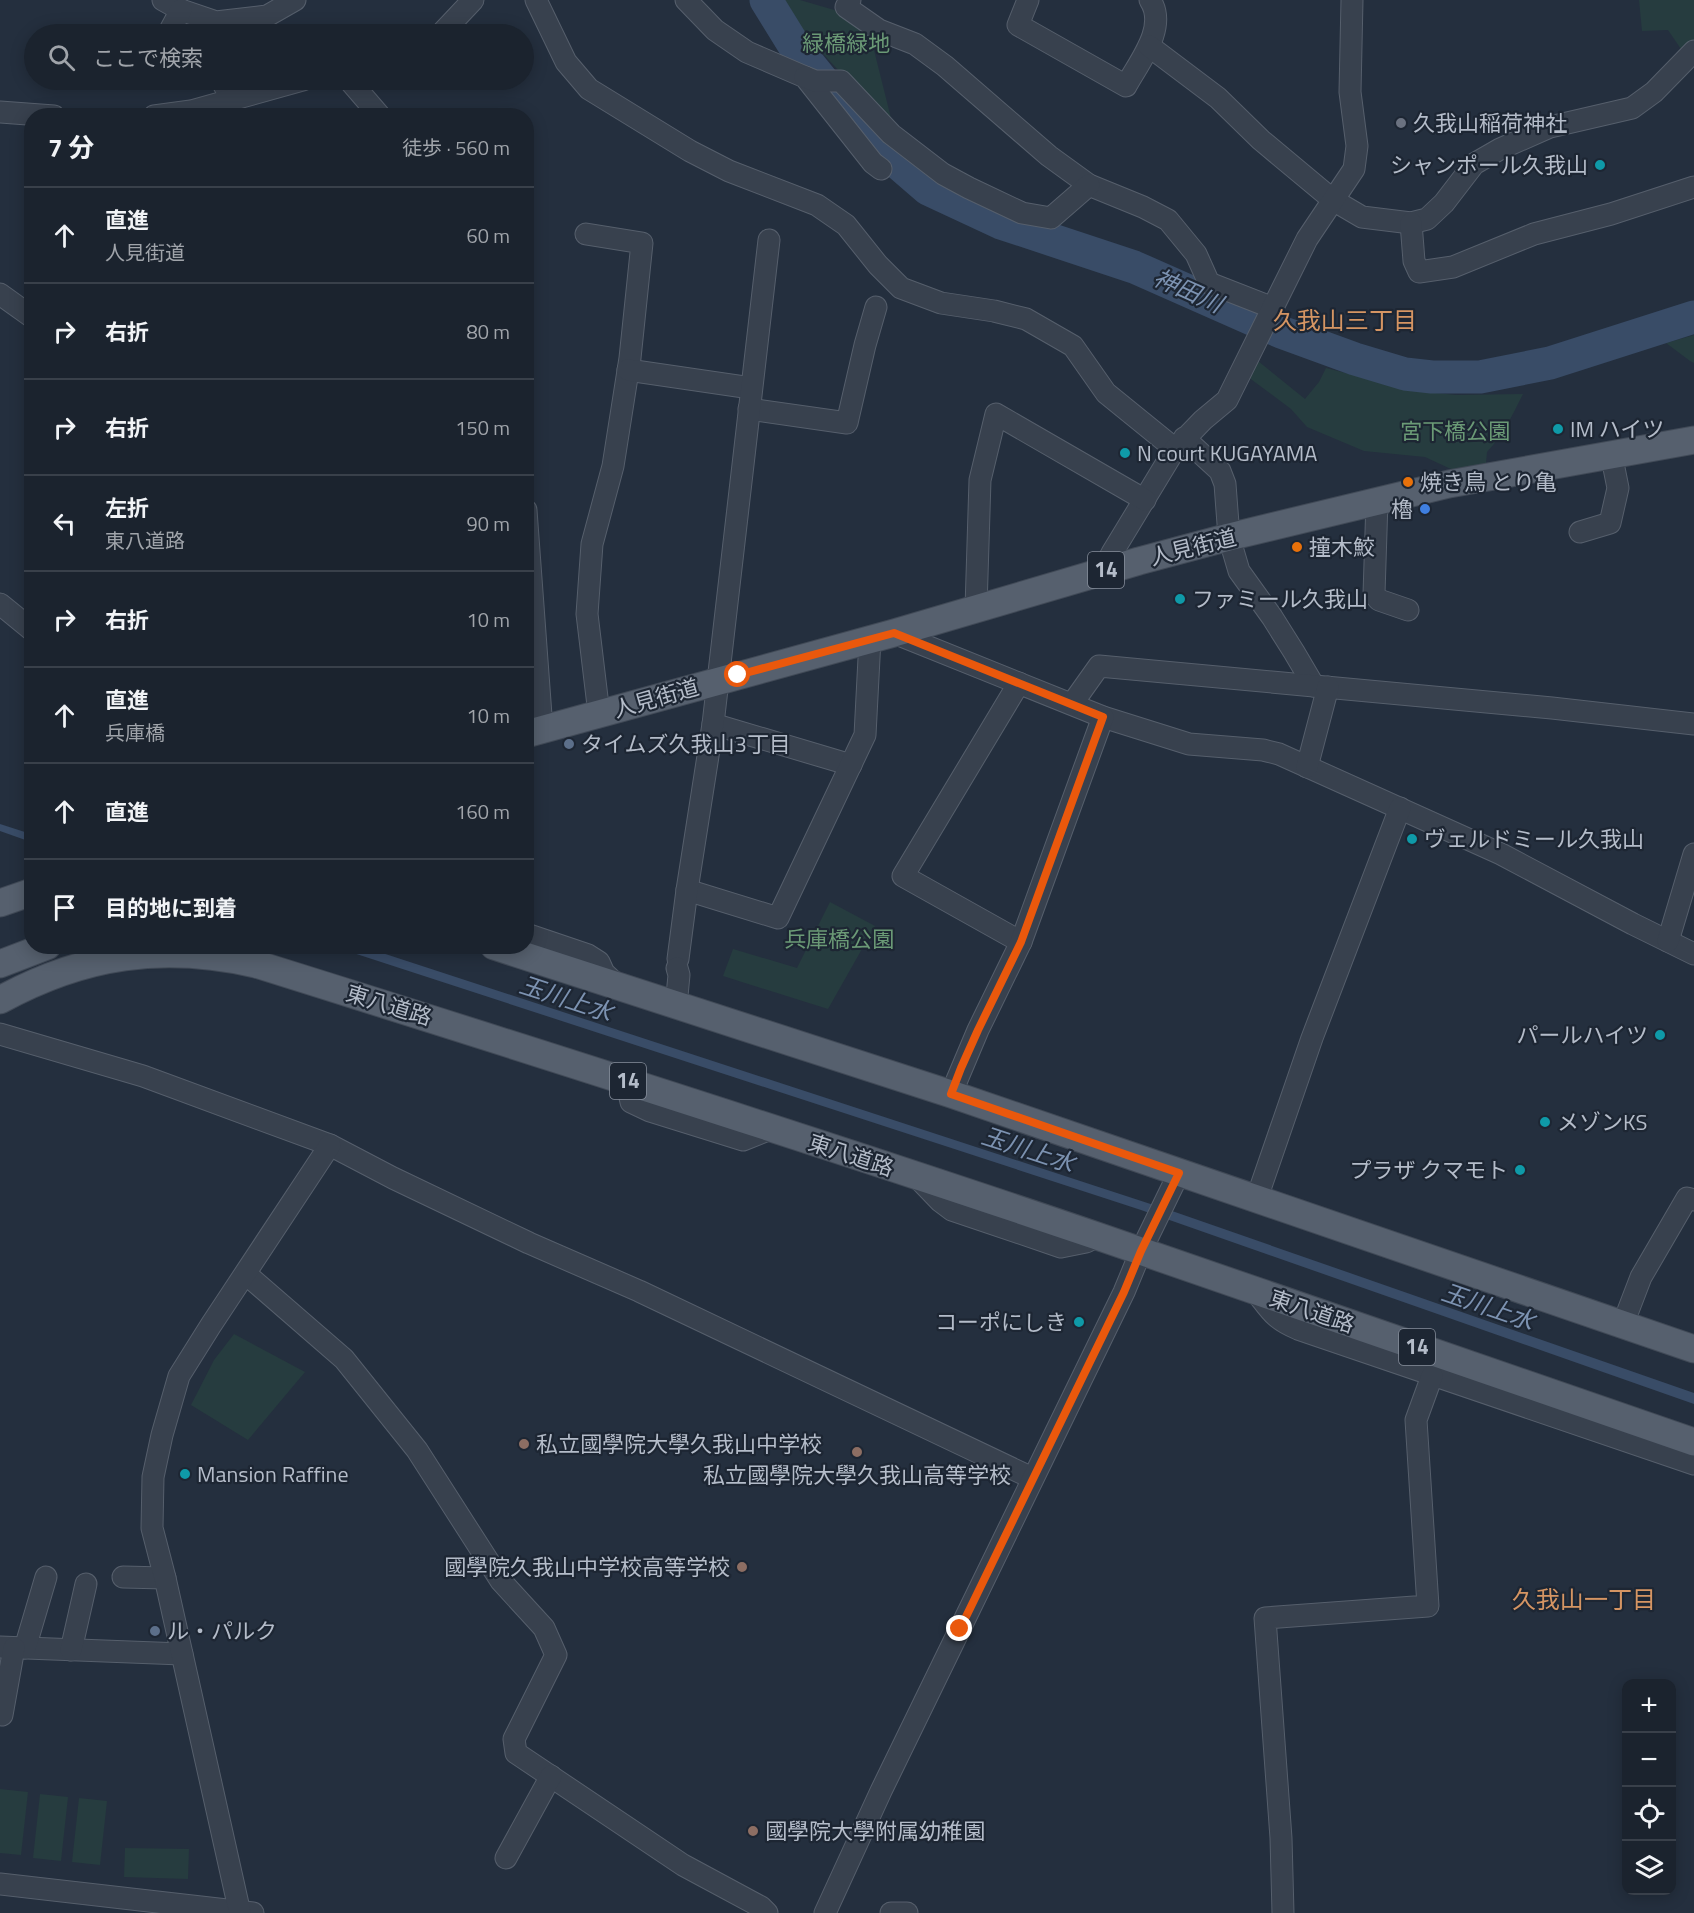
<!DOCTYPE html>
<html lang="ja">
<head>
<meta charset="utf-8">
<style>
  :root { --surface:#1b232e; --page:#282f3a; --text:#f1f3f6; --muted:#a0a4aa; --line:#39404a }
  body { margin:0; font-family:"Titillium Web","Noto Sans JP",sans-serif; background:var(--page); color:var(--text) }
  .controls { position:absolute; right:18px; bottom:18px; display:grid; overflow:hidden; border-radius:12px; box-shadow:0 3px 15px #0003 }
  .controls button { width:54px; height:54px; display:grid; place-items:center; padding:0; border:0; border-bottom:2px solid var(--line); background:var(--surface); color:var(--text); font:30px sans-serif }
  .stop { position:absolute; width:18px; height:18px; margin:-14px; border:4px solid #ea580c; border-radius:50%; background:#fff }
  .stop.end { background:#ea580c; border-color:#fff; box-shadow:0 2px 6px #0008 }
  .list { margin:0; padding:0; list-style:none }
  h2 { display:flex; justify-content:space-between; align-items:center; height:78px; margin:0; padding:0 24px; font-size:26px }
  h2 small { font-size:20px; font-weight:400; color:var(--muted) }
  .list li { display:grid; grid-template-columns:39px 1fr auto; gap:18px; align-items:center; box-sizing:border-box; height:96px; padding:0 24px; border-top:2px solid var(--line) }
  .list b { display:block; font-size:22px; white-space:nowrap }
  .list p { margin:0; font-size:20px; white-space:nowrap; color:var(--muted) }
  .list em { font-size:20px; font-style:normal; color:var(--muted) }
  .icon { flex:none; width:33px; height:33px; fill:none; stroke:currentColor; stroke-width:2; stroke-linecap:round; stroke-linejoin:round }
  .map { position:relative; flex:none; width:1694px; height:1913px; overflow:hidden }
  .search { position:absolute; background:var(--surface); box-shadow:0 3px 15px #0003; left:24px; top:24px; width:510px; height:66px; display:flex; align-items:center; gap:15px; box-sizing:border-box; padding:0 21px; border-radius:33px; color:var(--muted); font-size:22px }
  .panel { position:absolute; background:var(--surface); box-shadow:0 3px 15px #0003; left:24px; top:108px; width:510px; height:846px; border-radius:24px }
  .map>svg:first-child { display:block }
  .green { fill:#263c3f }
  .water { fill:#394c67 }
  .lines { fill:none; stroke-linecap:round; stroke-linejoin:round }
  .river { stroke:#394c67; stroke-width:33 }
  .minor-casing { stroke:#565f6c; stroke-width:23 }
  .major-casing { stroke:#414a57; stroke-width:29 }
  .minor { stroke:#38414e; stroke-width:21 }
  .major { stroke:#56606e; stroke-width:27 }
  .route { stroke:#ea580c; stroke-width:8 }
  .worship-dot { fill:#6b7280; stroke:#1d2633; stroke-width:2 }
  .culture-dot { fill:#0f9aa8; stroke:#1d2633; stroke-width:2 }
  .food-dot { fill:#e8710a; stroke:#1d2633; stroke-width:2 }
  .shop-dot { fill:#3f7fe0; stroke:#1d2633; stroke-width:2 }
  .service-dot { fill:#5c6f8a; stroke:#1d2633; stroke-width:2 }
  .education-dot { fill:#8d6e63; stroke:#1d2633; stroke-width:2 }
  .labels { text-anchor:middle; stroke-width:4.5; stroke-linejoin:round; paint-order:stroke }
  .shield { fill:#1d2633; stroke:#878f9c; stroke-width:1.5 }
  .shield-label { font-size:21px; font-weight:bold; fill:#b4bcc9 }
  .park-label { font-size:22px; fill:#6b9a76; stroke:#1d2633 }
  .poi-label { font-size:22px; fill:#b4bcc9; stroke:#1d2633; text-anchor:start }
  .street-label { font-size:22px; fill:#b4bcc9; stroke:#1d2633 }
  .water-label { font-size:24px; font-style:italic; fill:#7c92b1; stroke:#1d2633 }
  .neighbourhood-label { font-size:24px; fill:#d59563; stroke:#1d2633 }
</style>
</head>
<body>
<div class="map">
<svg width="1694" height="1913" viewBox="0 0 1694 1913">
  <rect width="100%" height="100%" fill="#242f3e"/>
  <g class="green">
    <polygon points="785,0 800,0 841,12 870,34 894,130 800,29"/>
    <polygon points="1639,0 1694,0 1694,43 1683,52 1668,30 1642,31"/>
    <polygon points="1694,335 1694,363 1690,361 1666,343"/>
    <path d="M1258,361L1305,399L1319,382L1326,368L1416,391L1456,395L1523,394C1512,416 1503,435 1487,452L1486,463L1453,470L1425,457L1364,451L1307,427L1291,409L1248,377Z"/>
    <polygon points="830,902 875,926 828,1009 723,976 733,949 797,968"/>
    <polygon points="234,1334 305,1372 248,1440 191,1405 214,1360"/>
    <polygon points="0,1789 28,1792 21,1855 0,1853"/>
    <polygon points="40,1794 68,1797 61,1861 33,1858"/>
    <polygon points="79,1798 107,1801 100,1865 72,1862"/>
    <polygon points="125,1848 189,1849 188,1879 124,1877"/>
  </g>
  <g class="water">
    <polygon points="0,824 31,834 31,842 0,831"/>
    <polygon points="335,947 364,947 1175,1212 1694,1393 1694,1404 1141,1210"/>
  </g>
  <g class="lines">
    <polyline class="river" points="766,0 795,47 869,138 928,189 1001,223 1134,267 1281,332 1355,359 1405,374 1432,377 1480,377 1550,363 1694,317"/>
    <defs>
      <g id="minor">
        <polyline points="163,0 181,10 216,22 267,16 295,0"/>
        <polyline points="536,0 566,62 589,89 690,151 729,171 817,205 846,225 878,265 901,288 941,303 994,311 1026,319 1073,346 1106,393 1175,449"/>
        <polyline points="686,0 715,30 747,52 805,77 873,163 881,169"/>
        <polyline points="850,0 846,7 879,30 915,44 945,66 1049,156 1089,185 1143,207 1168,220 1196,254 1209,283 1273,308"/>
        <path d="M1028,0L1018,25L1126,86C1139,62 1168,27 1150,0"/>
        <polyline points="168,34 181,10"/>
        <polyline points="441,34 473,0"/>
        <polyline points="1149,46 1218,98 1261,140 1333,200 1362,217 1411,223 1427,219 1444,203 1474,164 1500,149 1550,127 1632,108 1654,92 1694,51"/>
        <polyline points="805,77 815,81 841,81 891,134 943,174 969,188 1022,213 1051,218 1089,185"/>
        <polyline points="221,80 232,99"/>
        <polyline points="349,80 380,116"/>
        <polyline points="0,112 54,116"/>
        <polyline points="154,116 191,111 303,80"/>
        <polyline points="1411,223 1414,261 1419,272 1453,267 1534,234 1611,214 1694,187"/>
        <polyline points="586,234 642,243 630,358 613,466 592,544 587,614 599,714"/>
        <polyline points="0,294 32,317"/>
        <polyline points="628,370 751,388"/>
        <polyline points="749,409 847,423 865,345 876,307"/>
        <polyline points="1184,438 1220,471 1225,484 1229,537 1239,571 1272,617 1294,652 1314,686"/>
        <polyline points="1377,501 1374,594 1379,600 1408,610"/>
        <polyline points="526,510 542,729"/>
        <polyline points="1580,532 1610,523 1618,488 1611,453"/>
        <polyline points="1102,572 1112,553 1175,449 1203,420 1227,400 1307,239 1354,169 1357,146 1350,92 1352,0"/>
        <polyline points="0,604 32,630"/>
        <polyline points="976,608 980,480 996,414 1145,500"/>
        <polyline points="894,633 1103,717 1189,744 1263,750 1279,754 1501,854 1633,924 1694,954"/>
        <polyline points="1019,683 903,876 1021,942"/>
        <polyline points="1072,704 1099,666 1552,708 1694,724"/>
        <polyline points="713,724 851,765"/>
        <polyline points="1307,767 1328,687"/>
        <polyline points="687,890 778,918 865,735 870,639"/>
        <polyline points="526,934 588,955 599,962 604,973 619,987"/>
        <polyline points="1668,941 1694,854"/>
        <polyline points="678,959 687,890 713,724 769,240"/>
        <polyline points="676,1006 679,975 677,968"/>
        <polyline points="0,1034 143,1076 330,1145 393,1178 529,1243 639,1291 1032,1478"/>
        <polyline points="626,1080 631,1102 650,1111 743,1140 773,1128"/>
        <polyline points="951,1094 978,1030 1021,942 1103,717"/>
        <polyline points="916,1176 940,1201 952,1210 1061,1247 1086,1242 1098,1236"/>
        <polyline points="1263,1201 1260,1189 1312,1038 1400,808"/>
        <polyline points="246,1274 344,1359 417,1450 501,1581 544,1628 556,1655 514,1739 516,1753 683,1865 761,1907 767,1913"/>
        <path d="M1256,1292C1271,1311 1274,1319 1298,1329L1694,1464"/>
        <polyline points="1623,1324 1641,1277 1687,1198 1694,1200"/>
        <polyline points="123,1577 165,1578"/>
        <polyline points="0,1647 182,1654"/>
        <polyline points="25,1648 46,1577"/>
        <polyline points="71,1650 86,1584"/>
        <polyline points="0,1714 2,1715 14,1648"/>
        <polyline points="506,1858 551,1776"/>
        <polyline points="0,1884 253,1913"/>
        <polyline points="240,1913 165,1578 152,1528 153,1477 162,1435 179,1376 211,1325 330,1145"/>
        <polyline points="825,1913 881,1791 1124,1292 1141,1251 1179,1173"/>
        <polyline points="891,1913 907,1913"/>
        <polyline points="1283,1913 1281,1838 1265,1618 1428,1606 1416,1420 1432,1376"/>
      </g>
      <g id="major">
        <polyline points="526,734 894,633 1139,561 1229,537 1449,484 1694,440"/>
        <polyline points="0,903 32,892"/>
        <polyline points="494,946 951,1094 1694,1349"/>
        <polyline points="0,964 47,946"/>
        <path d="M0,1000C84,954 163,943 256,964C537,1052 818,1141 1097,1236C1296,1304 1495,1374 1694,1442"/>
      </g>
    </defs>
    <use href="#minor" class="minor-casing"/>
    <use href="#major" class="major-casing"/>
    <use href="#minor" class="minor"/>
    <use href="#major" class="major"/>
  </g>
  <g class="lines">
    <polyline class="route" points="738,675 894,633 1103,717 1021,942 978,1030 961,1068 951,1094 1179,1173 1141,1251 1124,1292 960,1629"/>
  </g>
  <circle class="worship-dot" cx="1401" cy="123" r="6"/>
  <g class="culture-dot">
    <circle cx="1600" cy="165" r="6"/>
    <circle cx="1558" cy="429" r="6"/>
    <circle cx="1125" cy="453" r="6"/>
    <circle cx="1180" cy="599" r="6"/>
    <circle cx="1412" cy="839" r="6"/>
    <circle cx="1660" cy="1035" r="6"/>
    <circle cx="1545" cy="1122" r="6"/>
    <circle cx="1520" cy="1170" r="6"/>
    <circle cx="1079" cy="1322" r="6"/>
    <circle cx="185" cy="1474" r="6"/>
  </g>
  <g class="food-dot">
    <circle cx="1408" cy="482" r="6"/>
    <circle cx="1297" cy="547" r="6"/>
  </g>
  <circle class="shop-dot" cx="1425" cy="509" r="6"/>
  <g class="service-dot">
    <circle cx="569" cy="744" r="6"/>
    <circle cx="155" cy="1631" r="6"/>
  </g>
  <g class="education-dot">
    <circle cx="524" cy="1444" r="6"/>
    <circle cx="857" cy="1452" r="6"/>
    <circle cx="742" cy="1567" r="6"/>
    <circle cx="753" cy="1831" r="6"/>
  </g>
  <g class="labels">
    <g class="shield">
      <rect x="1088" y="552" width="36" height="36" rx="4.5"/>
      <rect x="610" y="1063" width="36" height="36" rx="4.5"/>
      <rect x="1399" y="1329" width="36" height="36" rx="4.5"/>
    </g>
    <g class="shield-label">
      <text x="1106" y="577">14</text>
      <text x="628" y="1088">14</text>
      <text x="1417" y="1354">14</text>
    </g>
    <g class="park-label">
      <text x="846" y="51">緑橋緑地</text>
      <text x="1455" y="439">宮下橋公園</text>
      <text x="839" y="947">兵庫橋公園</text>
    </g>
    <g class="poi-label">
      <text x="1413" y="131">久我山稲荷神社</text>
      <text x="1588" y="173" text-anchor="end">シャンポール久我山</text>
      <text x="1570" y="437">IM ハイツ</text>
      <text x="1137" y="461">N court KUGAYAMA</text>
      <text x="1420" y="490">焼き鳥 とり亀</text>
      <text x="1413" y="517" text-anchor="end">櫓</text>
      <text x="1309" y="555">撞木鮫</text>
      <text x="1192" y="607">ファミール久我山</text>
      <text x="581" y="752">タイムズ久我山3丁目</text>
      <text x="1424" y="847">ヴェルドミール久我山</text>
      <text x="1648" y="1043" text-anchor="end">パールハイツ</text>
      <text x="1557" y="1130">メゾンKS</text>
      <text x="1508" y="1178" text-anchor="end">プラザ クマモト</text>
      <text x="1067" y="1330" text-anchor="end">コーポにしき</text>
      <text x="536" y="1452">私立國學院大學久我山中学校</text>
      <text x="197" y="1482">Mansion Raffine</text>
      <text x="857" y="1483" text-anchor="middle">私立國學院大學久我山高等学校</text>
      <text x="730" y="1575" text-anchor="end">國學院久我山中学校高等学校</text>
      <text x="167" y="1639">ル・パルク</text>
      <text x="765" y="1839">國學院大學附属幼稚園</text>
    </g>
    <g class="street-label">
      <text transform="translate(1193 547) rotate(-14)" y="8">人見街道</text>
      <text transform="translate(656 698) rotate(-16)" y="8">人見街道</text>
      <text transform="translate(389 1005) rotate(17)" y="8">東八道路</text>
      <text transform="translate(851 1155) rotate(18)" y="8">東八道路</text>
      <text transform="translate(1312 1311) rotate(19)" y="8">東八道路</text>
    </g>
    <g class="water-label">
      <text transform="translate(1188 291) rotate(24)" y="8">神田川</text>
      <text transform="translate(566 999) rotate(18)" y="8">玉川上水</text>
      <text transform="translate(1028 1150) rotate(18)" y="8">玉川上水</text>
      <text transform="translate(1488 1307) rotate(19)" y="8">玉川上水</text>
    </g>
    <g class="neighbourhood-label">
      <text x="1345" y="329">久我山三丁目</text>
      <text x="1584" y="1608">久我山一丁目</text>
    </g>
  </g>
</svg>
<div class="controls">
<button>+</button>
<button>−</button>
<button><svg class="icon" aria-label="locate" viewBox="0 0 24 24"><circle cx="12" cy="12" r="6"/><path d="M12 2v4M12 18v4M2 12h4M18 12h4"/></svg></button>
<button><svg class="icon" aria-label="layers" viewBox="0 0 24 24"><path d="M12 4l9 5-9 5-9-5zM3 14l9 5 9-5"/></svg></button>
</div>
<div class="stop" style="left:738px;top:675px"></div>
<div class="stop end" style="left:960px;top:1629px"></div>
<div class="search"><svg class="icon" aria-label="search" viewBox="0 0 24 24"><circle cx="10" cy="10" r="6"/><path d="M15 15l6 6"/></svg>ここで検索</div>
<section class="panel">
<h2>7 分<small>徒歩 · 560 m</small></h2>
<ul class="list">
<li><svg class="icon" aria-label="ahead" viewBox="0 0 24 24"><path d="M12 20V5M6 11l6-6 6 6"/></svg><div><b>直進</b><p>人見街道</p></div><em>60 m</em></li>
<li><svg class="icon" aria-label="right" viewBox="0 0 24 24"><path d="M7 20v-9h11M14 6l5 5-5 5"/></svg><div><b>右折</b></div><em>80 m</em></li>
<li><svg class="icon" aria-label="right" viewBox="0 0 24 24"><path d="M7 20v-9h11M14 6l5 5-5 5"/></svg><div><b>右折</b></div><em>150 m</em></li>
<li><svg class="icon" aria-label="left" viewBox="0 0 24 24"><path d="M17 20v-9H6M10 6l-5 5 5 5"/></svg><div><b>左折</b><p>東八道路</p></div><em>90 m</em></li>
<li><svg class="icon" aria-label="right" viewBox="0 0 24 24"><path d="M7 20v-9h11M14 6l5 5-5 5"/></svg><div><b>右折</b></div><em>10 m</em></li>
<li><svg class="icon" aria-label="ahead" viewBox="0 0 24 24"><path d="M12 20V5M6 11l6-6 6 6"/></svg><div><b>直進</b><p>兵庫橋</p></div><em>10 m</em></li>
<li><svg class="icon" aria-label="ahead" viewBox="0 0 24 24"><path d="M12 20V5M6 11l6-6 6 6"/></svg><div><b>直進</b></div><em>160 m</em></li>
<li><svg class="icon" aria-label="arrive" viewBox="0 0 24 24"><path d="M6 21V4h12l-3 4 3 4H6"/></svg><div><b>目的地に到着</b></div></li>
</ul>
</section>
</div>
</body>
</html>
